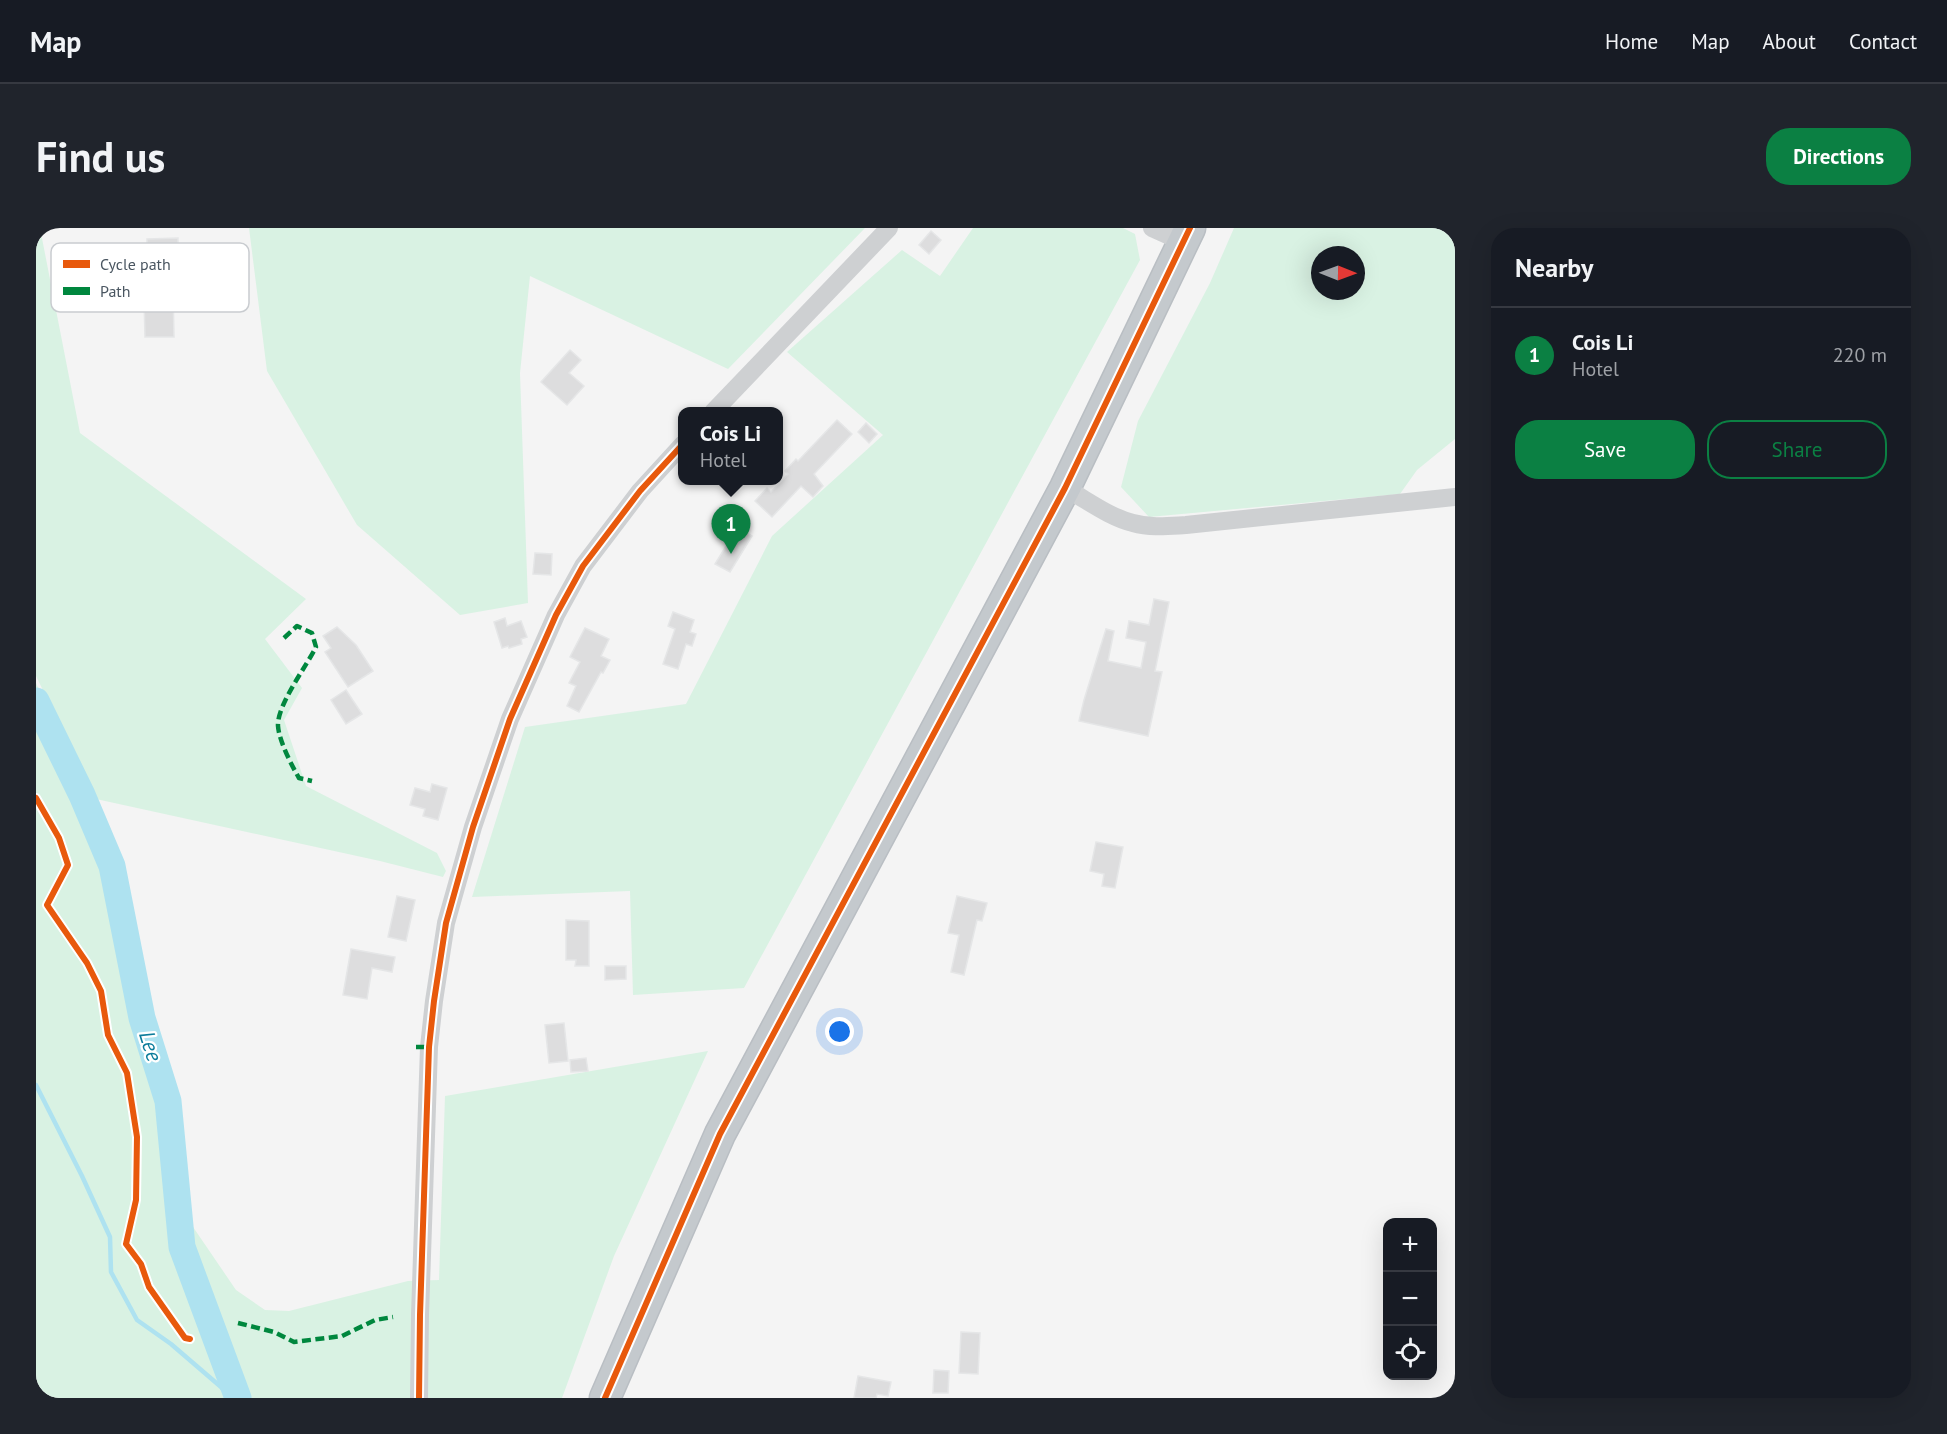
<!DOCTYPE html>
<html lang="en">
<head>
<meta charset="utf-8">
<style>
  :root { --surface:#171b24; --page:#20242c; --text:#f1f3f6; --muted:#9ea1a6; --line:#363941; --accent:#0b8043 }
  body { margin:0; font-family:"PT Sans",sans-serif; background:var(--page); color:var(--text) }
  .controls { position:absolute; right:18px; bottom:18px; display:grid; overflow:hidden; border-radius:12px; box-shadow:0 6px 24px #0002 }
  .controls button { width:54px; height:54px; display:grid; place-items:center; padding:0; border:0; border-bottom:2px solid var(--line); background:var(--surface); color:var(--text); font:30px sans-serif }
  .compass { position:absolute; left:1275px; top:18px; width:54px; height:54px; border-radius:50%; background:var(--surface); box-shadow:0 6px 24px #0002; rotate:91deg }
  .you { position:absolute; left:804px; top:804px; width:21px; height:21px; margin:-15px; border:4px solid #fff; border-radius:50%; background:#1a73e8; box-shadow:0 0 0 9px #1a73e833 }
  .badge { display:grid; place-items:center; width:39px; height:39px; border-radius:50%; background:var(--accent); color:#fff; font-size:20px; font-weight:700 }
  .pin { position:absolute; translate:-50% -50px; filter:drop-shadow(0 2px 3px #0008) }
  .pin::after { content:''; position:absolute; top:32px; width:21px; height:18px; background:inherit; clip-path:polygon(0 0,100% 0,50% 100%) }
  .popup { position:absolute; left:642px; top:179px; width:105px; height:78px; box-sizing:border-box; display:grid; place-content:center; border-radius:12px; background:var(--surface); filter:drop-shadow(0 2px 4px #0005); font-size:20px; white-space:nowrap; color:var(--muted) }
  .popup b { font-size:22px; color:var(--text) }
  .popup::after { content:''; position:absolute; left:50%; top:100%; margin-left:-12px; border:12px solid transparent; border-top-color:var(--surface) }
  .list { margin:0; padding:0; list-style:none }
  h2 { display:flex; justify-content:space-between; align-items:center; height:78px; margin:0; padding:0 24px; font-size:26px }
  h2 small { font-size:20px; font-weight:400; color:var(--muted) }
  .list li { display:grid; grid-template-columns:39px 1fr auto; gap:18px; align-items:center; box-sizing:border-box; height:96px; padding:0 24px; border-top:2px solid var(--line) }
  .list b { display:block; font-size:22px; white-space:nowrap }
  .list p { margin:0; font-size:20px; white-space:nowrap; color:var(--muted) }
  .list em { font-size:20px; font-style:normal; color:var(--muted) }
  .actions { display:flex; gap:12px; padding:18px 24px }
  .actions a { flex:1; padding:14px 0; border:2px solid var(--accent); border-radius:24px; text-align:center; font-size:21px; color:var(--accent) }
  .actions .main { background:var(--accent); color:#fff }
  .icon { flex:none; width:33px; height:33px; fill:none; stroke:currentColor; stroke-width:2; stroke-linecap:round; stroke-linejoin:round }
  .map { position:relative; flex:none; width:1419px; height:1170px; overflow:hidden; border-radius:24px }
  header { display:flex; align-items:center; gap:36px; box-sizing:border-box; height:84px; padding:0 30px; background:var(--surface); border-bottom:2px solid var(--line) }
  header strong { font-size:28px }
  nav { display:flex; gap:33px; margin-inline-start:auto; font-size:21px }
  .intro { display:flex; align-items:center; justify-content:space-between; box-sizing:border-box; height:144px; padding:0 36px }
  h1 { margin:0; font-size:42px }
  .button { padding:15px 27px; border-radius:24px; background:var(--accent); color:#fff; font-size:21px; font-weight:700 }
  main { display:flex; gap:36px; padding:0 36px }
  aside { flex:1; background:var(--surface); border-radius:24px; box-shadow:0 6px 24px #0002 }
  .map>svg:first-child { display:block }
  .green { fill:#d9f2e3; fill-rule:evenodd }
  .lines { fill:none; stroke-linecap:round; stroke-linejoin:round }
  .stream { stroke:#aee2f0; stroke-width:4.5 }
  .river { stroke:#aee2f0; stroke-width:27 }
  .building { fill:#ddddde; stroke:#e5e6e7; stroke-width:1.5 }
  .trunk-casing { stroke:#b9bec3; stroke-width:33 }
  .minor { stroke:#ced0d2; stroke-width:18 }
  .trunk { stroke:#c4c9cd; stroke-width:30 }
  .quiet { stroke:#00873e; stroke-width:4.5; stroke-dasharray:9 4.5; stroke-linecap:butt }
  .cycleway-casing { stroke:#fff; stroke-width:10 }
  .cycleway { stroke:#e8590c; stroke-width:6 }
  .labels { text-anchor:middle; stroke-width:4.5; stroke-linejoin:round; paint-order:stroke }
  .water-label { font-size:22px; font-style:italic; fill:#0c7c9b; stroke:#fff }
  .key { fill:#fff; stroke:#c9ccd0; stroke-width:1.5 }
  .key-label { font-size:16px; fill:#4a5661 }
</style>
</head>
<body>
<header>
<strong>Map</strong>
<nav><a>Home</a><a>Map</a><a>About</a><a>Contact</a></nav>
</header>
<div class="intro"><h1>Find us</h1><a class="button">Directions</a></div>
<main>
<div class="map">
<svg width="1419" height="1170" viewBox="0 0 1419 1170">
  <rect width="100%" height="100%" fill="#f4f4f4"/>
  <g class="green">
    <polygon points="0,0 4,0 44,205 270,371 229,411 266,460 248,492 270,558 401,625 410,643 407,649 344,633 60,571 0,448"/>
    <polygon points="213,0 829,0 692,141 494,48 484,145 492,375 424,387 321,297 231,143"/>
    <polygon points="937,0 1087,0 1099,6 1104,32 708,760 597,767 594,663 436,669 489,499 650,476 736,308 847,207 751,124 866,22 904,48"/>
    <path d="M1198,0H1419V211L1381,242L1364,266L1113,289L1085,259L1102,193L1174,55ZM1284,27H1320V63H1284Z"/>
    <polygon points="0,455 77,616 112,779 140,870 155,996 200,1062 229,1082 253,1083 372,1053 403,1052 409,868 672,823 578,1028 526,1170 0,1170"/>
  </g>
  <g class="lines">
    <polyline class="stream" points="0,857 46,948 74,1009 75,1044 101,1092 135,1116 185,1159 194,1170"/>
    <polyline class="river" points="0,473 46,567 76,638 106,790 132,873 146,1019 202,1170"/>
  </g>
  <g class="building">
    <polygon points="895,3 905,12 893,26 883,17"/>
    <polygon points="142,10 142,35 111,35 111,11"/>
    <polygon points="137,62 138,109 109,109 108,71 115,71 115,63"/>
    <polygon points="534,122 545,132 533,145 548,158 531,177 505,154"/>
    <polygon points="801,192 816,206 778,246 787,258 777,269 765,258 736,289 719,273 731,260 735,264 752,246 749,243 760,231 762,233"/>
    <polygon points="830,195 841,206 833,215 822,204"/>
    <polygon points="698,297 716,308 694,344 679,336 692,315 688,313"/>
    <polygon points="499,325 516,326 515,347 497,346"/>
    <polygon points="1118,371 1133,374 1119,443 1126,444 1112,508 1043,493 1048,472 1070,401 1078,403 1072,433 1105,440 1110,414 1090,410 1093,393 1113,397"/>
    <polygon points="637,384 658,392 654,404 660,406 656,418 650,416 642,441 627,436 639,401 632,398"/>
    <polygon points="469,390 471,398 485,393 491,409 485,411 486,416 473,420 472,418 466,420 458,394"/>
    <polygon points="301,399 320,417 337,443 312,459 289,424 295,420 287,408"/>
    <polygon points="549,400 573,411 565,428 574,432 567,445 565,444 543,484 531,478 540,458 533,455 544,434 534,429"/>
    <polygon points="310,462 326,486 310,496 295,472"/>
    <polygon points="396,556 411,560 402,592 387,588 389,581 374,577 379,560 394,564"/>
    <polygon points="1060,614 1087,619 1079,660 1066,658 1068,646 1054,643"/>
    <polygon points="361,668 379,672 370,713 352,709"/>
    <polygon points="921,668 951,675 946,693 941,692 928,747 915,744 923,707 912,705"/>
    <polygon points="530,692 553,693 553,738 539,738 540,732 530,732"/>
    <polygon points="315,721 359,729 356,744 336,740 331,771 307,767"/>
    <polygon points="569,738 590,738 590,751 569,752"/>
    <polygon points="528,795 532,833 513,835 509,797"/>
    <polygon points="550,830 552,843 535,844 534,832"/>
    <polygon points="925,1104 944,1105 942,1146 923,1145"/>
    <polygon points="898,1142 913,1143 912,1165 897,1165"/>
    <polygon points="822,1148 855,1154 852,1168 841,1166 840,1170 818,1170"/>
  </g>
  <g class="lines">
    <defs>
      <polyline id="trunk" points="569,1170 684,906 1029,260 1154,0"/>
    </defs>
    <use href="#trunk" class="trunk-casing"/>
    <g class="minor">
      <polyline points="1116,0 1147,14"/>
      <polyline points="677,184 853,0"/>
      <path d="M1029,260C1051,272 1073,289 1097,295C1115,300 1132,298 1150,297L1419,269"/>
      <polyline points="383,1170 384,1087 393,819 398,773 410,695 437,599 474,491 520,387 547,338 604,263 647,216"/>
    </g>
    <use href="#trunk" class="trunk"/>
    <g class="quiet">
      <path d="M248,410L261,398L276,405L280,419C270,439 241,477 242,498C243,513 256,538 263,550L276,553"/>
      <polyline points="380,819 393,819"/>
      <polyline points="202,1095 238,1104 258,1114 306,1108 339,1092 357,1089"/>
    </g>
    <defs>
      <g id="cycleway">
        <polyline points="0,570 23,610 32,637 11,677 51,735 65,763 72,807 91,845 101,909 100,972 90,1016 105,1036 113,1059 149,1110 154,1111"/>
        <polyline points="383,1170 384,1087 393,819 398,773 410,695 437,599 474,491 520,387 547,338 604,263 647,216"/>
        <polyline points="569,1170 684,906 1029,260 1154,0"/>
      </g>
    </defs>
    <use href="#cycleway" class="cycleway-casing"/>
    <use href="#cycleway" class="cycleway"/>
  </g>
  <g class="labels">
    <g class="water-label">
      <text transform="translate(115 818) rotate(72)" y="8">Lee</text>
    </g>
  </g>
  <rect x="15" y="15" width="198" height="69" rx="9" class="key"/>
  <rect x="27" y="32" width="27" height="8" fill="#e8590c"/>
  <rect x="27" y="59" width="27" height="8" fill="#00873e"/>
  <g class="key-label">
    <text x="64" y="42">Cycle path</text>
    <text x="64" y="69">Path</text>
  </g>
</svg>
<div class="controls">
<button>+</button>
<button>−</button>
<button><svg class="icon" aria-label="locate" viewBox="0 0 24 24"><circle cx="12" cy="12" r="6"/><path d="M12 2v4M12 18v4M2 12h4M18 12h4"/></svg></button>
</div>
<svg class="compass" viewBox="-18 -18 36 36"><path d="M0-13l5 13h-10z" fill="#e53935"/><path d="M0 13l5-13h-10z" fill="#9ea1a6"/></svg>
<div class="you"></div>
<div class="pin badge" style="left:695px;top:326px">1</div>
<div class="popup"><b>Cois Li</b>Hotel</div>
</div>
<aside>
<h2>Nearby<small></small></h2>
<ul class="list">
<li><span class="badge">1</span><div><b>Cois Li</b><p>Hotel</p></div><em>220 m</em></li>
</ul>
<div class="actions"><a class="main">Save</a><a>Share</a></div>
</aside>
</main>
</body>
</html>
